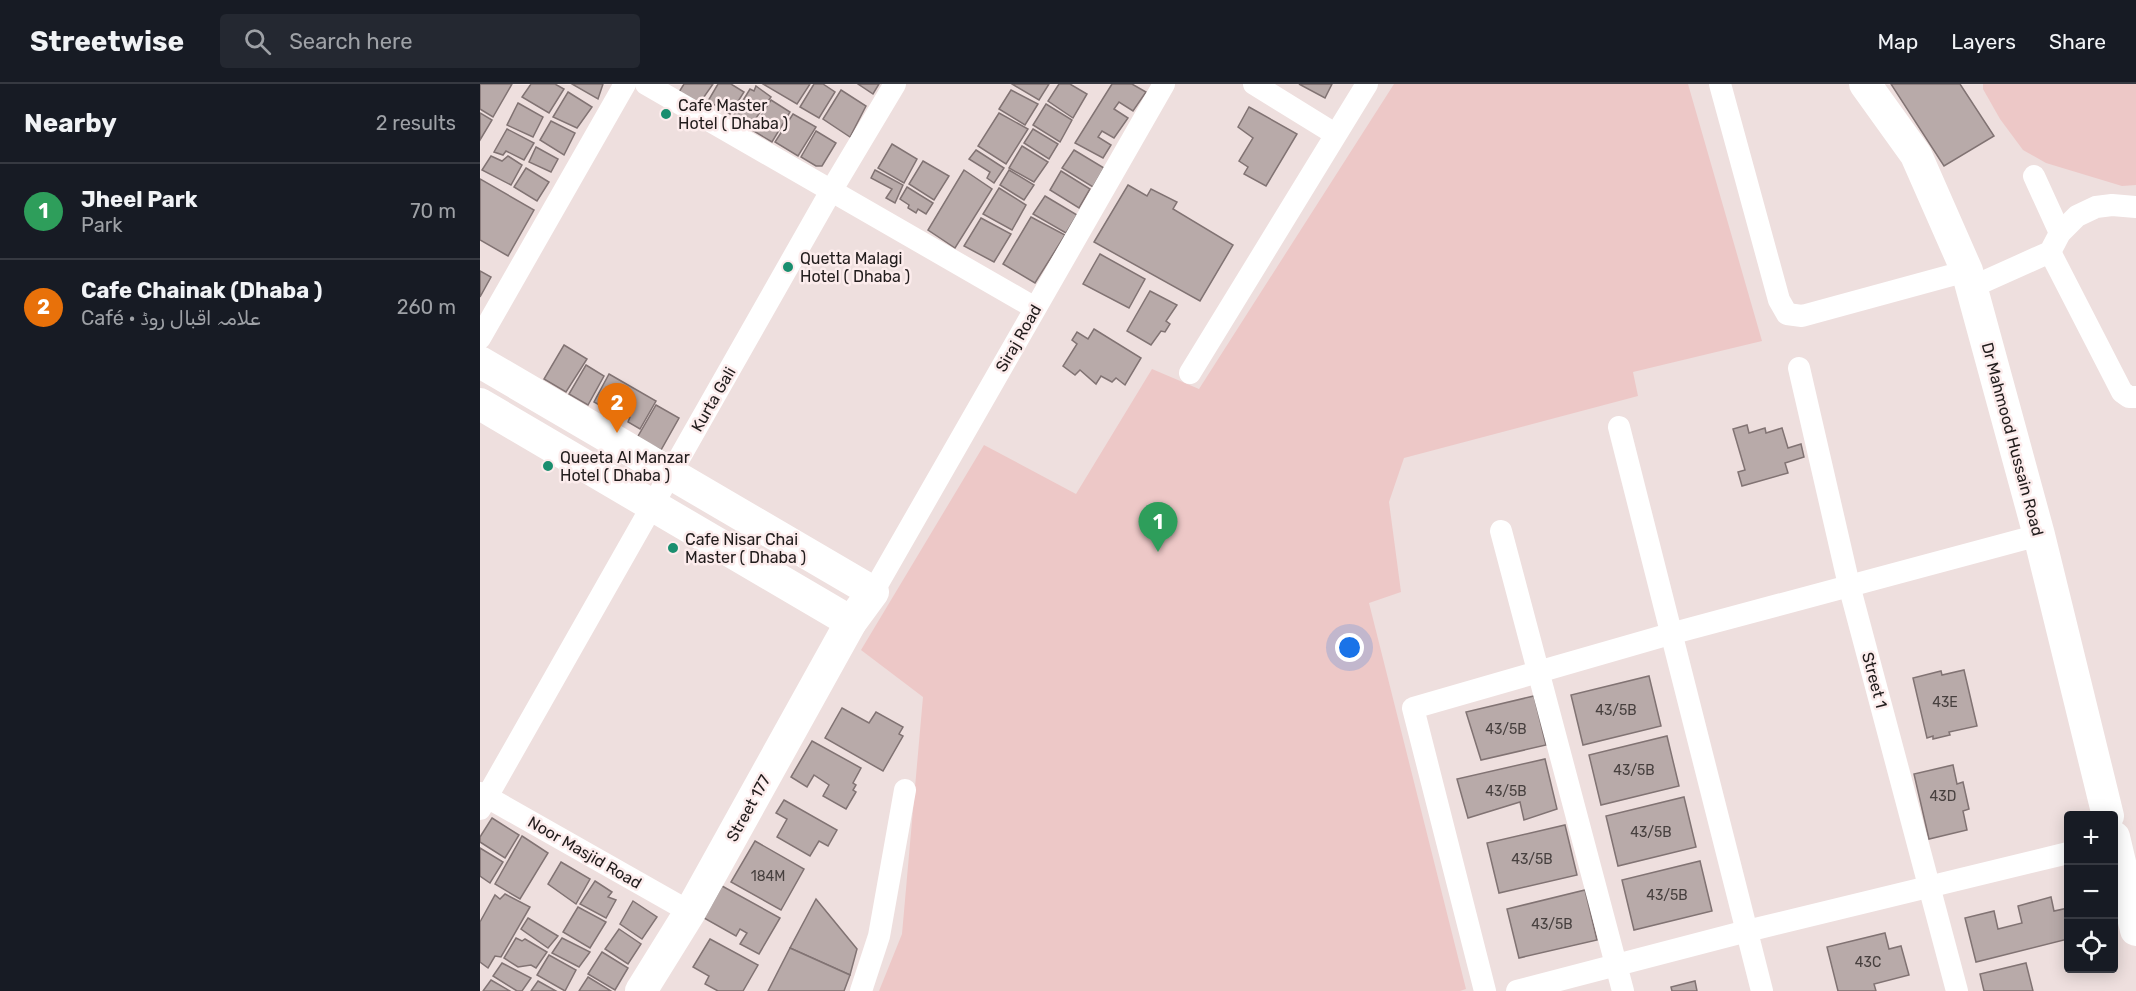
<!DOCTYPE html>
<html lang="en">
<head>
<meta charset="utf-8">
<style>
  :root { --surface:#171b24; --page:#242831; --text:#f1f3f6; --muted:#9ea1a6; --line:#363941; --accent:#1a8e6f }
  body { margin:0; font-family:Rubik,"Noto Naskh Arabic",sans-serif; background:var(--page); color:var(--text) }
  .controls { position:absolute; right:18px; bottom:18px; display:grid; overflow:hidden; border-radius:6px; box-shadow:0 3px 15px #0003 }
  .controls button { width:54px; height:54px; display:grid; place-items:center; padding:0; border:0; border-bottom:2px solid var(--line); background:var(--surface); color:var(--text); font:30px sans-serif }
  .you { position:absolute; left:870px; top:564px; width:21px; height:21px; margin:-15px; border:4px solid #fff; border-radius:50%; background:#1a73e8; box-shadow:0 0 0 9px #1a73e833 }
  .badge { display:grid; place-items:center; width:39px; height:39px; border-radius:50%; background:var(--accent); color:#fff; font-size:20px; font-weight:700 }
  .pin { position:absolute; translate:-50% -50px; filter:drop-shadow(0 2px 3px #0008) }
  .pin::after { content:''; position:absolute; top:32px; width:21px; height:18px; background:inherit; clip-path:polygon(0 0,100% 0,50% 100%) }
  .list { margin:0; padding:0; list-style:none }
  h2 { display:flex; justify-content:space-between; align-items:center; height:78px; margin:0; padding:0 24px; font-size:26px }
  h2 small { font-size:20px; font-weight:400; color:var(--muted) }
  .list li { display:grid; grid-template-columns:39px 1fr auto; gap:18px; align-items:center; box-sizing:border-box; height:96px; padding:0 24px; border-top:2px solid var(--line) }
  .list b { display:block; font-size:22px; white-space:nowrap }
  .list p { margin:0; font-size:20px; white-space:nowrap; color:var(--muted) }
  .list em { font-size:20px; font-style:normal; color:var(--muted) }
  .icon { flex:none; width:33px; height:33px; fill:none; stroke:currentColor; stroke-width:2; stroke-linecap:round; stroke-linejoin:round }
  .map { position:relative; flex:none; width:1656px; height:907px; overflow:hidden }
  header { display:flex; align-items:center; gap:36px; box-sizing:border-box; height:84px; padding:0 30px; background:var(--surface); border-bottom:2px solid var(--line) }
  header strong { font-size:28px }
  nav { display:flex; gap:33px; margin-inline-start:auto; font-size:21px }
  .search { width:420px; height:54px; background:var(--page); display:flex; align-items:center; gap:15px; box-sizing:border-box; padding:0 21px; border-radius:6px; color:var(--muted); font-size:22px }
  main { display:flex }
  aside { flex:1; background:var(--surface) }
  .map>svg:first-child { display:block }
  .green { fill:#edc8c7 }
  .building { fill:#b8aaa9; stroke:#817373; stroke-width:1.5 }
  .lines { fill:none; stroke-linecap:round; stroke-linejoin:round }
  .street { stroke:#fff; stroke-width:22 }
  .secondary { stroke:#fff; stroke-width:32 }
  .poi-dot { fill:#1a8e6f; stroke:#fcecec; stroke-width:2 }
  .labels { text-anchor:middle; stroke-width:5; stroke-linejoin:round; paint-order:stroke }
  .number-label { font-size:14px; fill:#47403f }
  .poi-label { font-size:16px; fill:#211c1c; stroke:#fcecec; text-anchor:start }
  .street-label { font-size:16px; fill:#211c1c; stroke:#fcecec }
</style>
</head>
<body>
<header>
<strong>Streetwise</strong>
<div class="search"><svg class="icon" aria-label="search" viewBox="0 0 24 24"><circle cx="10" cy="10" r="6"/><path d="M15 15l6 6"/></svg>Search here</div>
<nav><a>Map</a><a>Layers</a><a>Share</a></nav>
</header>
<main>
<aside>
<h2>Nearby<small>2 results</small></h2>
<ul class="list">
<li><span class="badge" style="background:#2e9e5b">1</span><div><b>Jheel Park</b><p>Park</p></div><em>70 m</em></li>
<li><span class="badge" style="background:#e8710a">2</span><div><b>Cafe Chainak (Dhaba )</b><p>Café · علامہ اقبال روڈ</p></div><em>260 m</em></li>
</ul>
</aside>
<div class="map">
<svg width="1656" height="907" viewBox="0 0 1656 907">
  <rect width="100%" height="100%" fill="#eedfde"/>
  <g class="green">
    <polygon points="914,0 1208,0 1282,257 1153,288 1158,312 924,374 909,418 921,508 889,519 986,905 980,907 399,907 422,850 443,613 381,566 504,361 596,410 672,285 719,305"/>
    <polygon points="1503,0 1656,0 1656,101 1642,102 1566,79 1543,66 1520,35 1503,5"/>
  </g>
  <g class="building">
    <polygon points="0,0 32,0 13,33 0,25"/>
    <polygon points="51,0 75,0 84,5 69,29 42,13"/>
    <polygon points="92,0 123,0 118,15"/>
    <polygon points="204,0 233,0 219,20 199,8"/>
    <polygon points="238,0 251,0 264,8 250,30 228,17"/>
    <polygon points="283,0 330,0 317,20"/>
    <polygon points="334,0 343,0 355,8 339,34 320,23"/>
    <polygon points="378,0 399,0 393,10"/>
    <polygon points="532,0 569,0 559,16"/>
    <polygon points="579,0 590,0 607,10 593,34 568,17"/>
    <polygon points="632,0 652,0 666,8 653,27 639,18 634,25 648,34 634,54 622,47 618,53 631,61 623,74 595,59"/>
    <polygon points="819,0 852,0 845,14"/>
    <polygon points="1411,0 1480,0 1514,52 1464,82"/>
    <polygon points="276,2 291,13 271,41 254,31 270,5 274,7"/>
    <polygon points="361,6 386,22 370,53 343,35"/>
    <polygon points="531,6 558,20 545,41 519,25"/>
    <polygon points="88,8 112,23 97,44 73,33"/>
    <polygon points="291,16 310,28 292,58 272,46"/>
    <polygon points="38,19 63,33 53,53 27,41"/>
    <polygon points="566,20 592,36 580,58 553,41"/>
    <polygon points="769,23 817,50 786,102 764,90 768,83 759,77 773,54 758,43"/>
    <polygon points="0,29 12,36 0,56"/>
    <polygon points="519,29 548,45 526,80 498,62"/>
    <polygon points="313,30 336,43 318,72 295,58"/>
    <polygon points="71,37 95,49 84,71 60,56"/>
    <polygon points="27,45 54,59 44,76 26,67 23,71 14,68"/>
    <polygon points="553,45 578,60 569,75 544,59"/>
    <polygon points="336,47 356,59 342,82 336,82 321,73"/>
    <polygon points="412,60 437,75 424,99 398,84"/>
    <polygon points="542,62 568,78 554,98 529,84"/>
    <polygon points="56,63 78,75 71,88 49,78"/>
    <polygon points="496,66 524,84 514,99 507,94 510,88 489,75"/>
    <polygon points="594,66 624,84 613,103 582,84"/>
    <polygon points="11,72 22,77 28,72 42,81 31,101 2,86"/>
    <polygon points="443,77 469,92 454,116 429,100"/>
    <polygon points="46,84 69,98 57,117 34,103"/>
    <polygon points="395,86 423,101 415,119 406,114 412,105 391,94"/>
    <polygon points="484,86 512,105 475,164 448,146"/>
    <polygon points="529,86 554,101 544,116 520,101"/>
    <polygon points="581,87 610,105 599,124 570,106"/>
    <polygon points="0,95 54,126 28,172 0,156"/>
    <polygon points="648,101 667,112 671,105 697,118 693,125 753,161 720,217 614,158"/>
    <polygon points="427,103 453,119 446,130 438,125 436,129 428,124 429,121 420,115"/>
    <polygon points="519,104 546,121 532,146 503,130"/>
    <polygon points="565,112 597,131 586,149 553,130"/>
    <polygon points="551,133 585,151 555,199 523,180"/>
    <polygon points="501,134 531,150 514,178 484,162"/>
    <polygon points="620,170 665,195 649,224 603,200"/>
    <polygon points="0,187 11,193 0,213"/>
    <polygon points="670,207 697,221 686,237 690,240 685,248 681,247 671,261 647,247"/>
    <polygon points="614,245 661,274 645,301 636,294 632,298 621,292 616,300 600,286 595,291 583,282 597,260 592,256 597,248 608,255"/>
    <polygon points="84,261 107,275 86,308 64,295"/>
    <polygon points="106,281 124,292 108,321 89,310"/>
    <polygon points="129,290 176,317 160,345 148,338 150,333 131,322 128,326 114,318"/>
    <polygon points="176,321 199,334 181,366 157,354"/>
    <polygon points="1267,341 1269,349 1285,344 1286,349 1302,344 1308,364 1321,360 1324,373 1305,379 1308,389 1262,402 1258,388 1265,386 1253,345"/>
    <polygon points="1484,586 1497,642 1469,648 1470,651 1453,655 1453,652 1447,654 1433,594 1461,587 1462,591"/>
    <polygon points="1169,592 1181,642 1103,661 1091,611"/>
    <polygon points="1054,612 1066,661 1001,676 986,628"/>
    <polygon points="362,624 389,639 396,628 423,643 419,650 423,652 403,687 345,654"/>
    <polygon points="1187,652 1199,702 1121,721 1109,671"/>
    <polygon points="332,657 381,684 373,699 376,701 373,706 376,708 366,725 343,712 349,701 334,691 327,703 311,693"/>
    <polygon points="1065,675 1077,725 1044,736 1040,718 988,734 977,695"/>
    <polygon points="1473,681 1477,700 1483,698 1489,725 1483,727 1487,746 1449,755 1434,690"/>
    <polygon points="1204,713 1216,763 1138,782 1126,732"/>
    <polygon points="304,716 357,746 348,762 339,757 330,772 297,753 307,735 296,729"/>
    <polygon points="12,734 39,751 25,774 0,758 0,753"/>
    <polygon points="1085,741 1097,791 1019,809 1007,759"/>
    <polygon points="42,752 68,769 40,815 15,800"/>
    <polygon points="275,757 324,785 301,826 251,798"/>
    <polygon points="0,764 23,778 10,799 0,792"/>
    <polygon points="1220,777 1232,827 1154,846 1142,796"/>
    <polygon points="81,778 110,795 96,820 68,800"/>
    <polygon points="115,797 132,808 128,813 136,816 126,834 100,820"/>
    <polygon points="242,802 300,834 279,870 260,860 267,849 260,845 256,852 224,834"/>
    <polygon points="1105,806 1117,856 1039,874 1027,825"/>
    <polygon points="25,810 50,823 21,873 15,872 8,884 0,878 0,838 15,811 20,815"/>
    <polygon points="1571,813 1574,827 1588,824 1588,855 1496,878 1485,834 1514,827 1518,845 1542,839 1538,822"/>
    <polygon points="336,815 377,865 370,891 310,864"/>
    <polygon points="153,817 177,833 162,855 140,840"/>
    <polygon points="98,823 126,838 110,864 83,848"/>
    <polygon points="48,834 78,852 68,864 41,845"/>
    <polygon points="139,845 161,860 148,880 125,865"/>
    <polygon points="1405,849 1409,865 1421,862 1429,891 1394,900 1396,907 1358,907 1347,863"/>
    <polygon points="36,854 42,857 45,855 67,868 56,884 51,881 38,883 24,874"/>
    <polygon points="82,854 110,868 99,883 72,869"/>
    <polygon points="230,855 278,881 263,907 238,907 225,900 229,892 213,883"/>
    <polygon points="310,864 370,891 364,907 288,907"/>
    <polygon points="122,868 148,884 135,906 108,890"/>
    <polygon points="69,871 96,886 85,907 57,891"/>
    <polygon points="22,879 51,894 42,907 37,907 13,892"/>
    <polygon points="1546,879 1553,907 1504,907 1500,890"/>
    <polygon points="108,893 131,907 99,907"/>
    <polygon points="11,896 30,907 3,907"/>
    <polygon points="58,897 76,907 51,907"/>
    <polygon points="1215,897 1217,907 1192,907 1191,903"/>
  </g>
  <g class="lines">
    <g class="street">
      <polyline points="166,0 555,224"/>
      <polyline points="774,0 855,50"/>
      <polyline points="1240,0 1299,216 1307,230 1322,232 1487,187"/>
      <polyline points="1554,92 1580,149"/>
      <polyline points="1570,168 1642,308 1649,313 1656,313"/>
      <polyline points="1492,203 1570,168 1580,149 1597,132 1616,123 1632,121 1656,123"/>
      <polyline points="0,254 145,0"/>
      <polyline points="1319,284 1369,501 1477,907"/>
      <polyline points="710,289 887,0"/>
      <polyline points="1139,343 1282,907"/>
      <polyline points="1021,447 1143,907"/>
      <polyline points="393,508 684,0"/>
      <polyline points="0,709 210,828"/>
      <polyline points="0,725 351,107 415,0"/>
      <polyline points="381,907 399,852 425,706"/>
      <polyline points="1005,907 933,624 1190,550 1559,451"/>
      <polyline points="1037,907 1267,847 1588,769"/>
    </g>
    <g class="secondary">
      <polyline points="1385,0 1436,71 1487,187 1559,451 1628,732"/>
      <polyline points="0,278 393,508 371,538 210,828 161,907"/>
      <polyline points="0,320 371,538"/>
      <polyline points="1634,753 1656,846"/>
    </g>
  </g>
  <g class="poi-dot">
    <circle cx="186" cy="30" r="6"/>
    <circle cx="308" cy="183" r="6"/>
    <circle cx="68" cy="382" r="6"/>
    <circle cx="193" cy="464" r="6"/>
  </g>
  <g class="labels">
    <g class="number-label">
      <text x="1465" y="623">43E</text>
      <text x="1136" y="631">43/5B</text>
      <text x="1026" y="650">43/5B</text>
      <text x="1154" y="691">43/5B</text>
      <text x="1026" y="712">43/5B</text>
      <text x="1463" y="717">43D</text>
      <text x="1171" y="753">43/5B</text>
      <text x="1052" y="780">43/5B</text>
      <text x="288" y="797">184M</text>
      <text x="1187" y="816">43/5B</text>
      <text x="1072" y="845">43/5B</text>
      <text x="1388" y="883">43C</text>
    </g>
    <g class="poi-label">
      <text x="198" y="27">Cafe Master<tspan x="198" dy="18">Hotel ( Dhaba )</tspan></text>
      <text x="320" y="180">Quetta Malagi<tspan x="320" dy="18">Hotel ( Dhaba )</tspan></text>
      <text x="80" y="379">Queeta Al Manzar<tspan x="80" dy="18">Hotel ( Dhaba )</tspan></text>
      <text x="205" y="461">Cafe Nisar Chai<tspan x="205" dy="18">Master ( Dhaba )</tspan></text>
    </g>
    <g class="street-label">
      <text transform="translate(538 254) rotate(-60)" y="6">Siraj Road</text>
      <text transform="translate(233 315) rotate(-60)" y="6">Kurta Gali</text>
      <text transform="translate(1533 355) rotate(75)" y="6">Dr Mahmood Hussain Road</text>
      <text transform="translate(1395 596) rotate(75)" y="6">Street 1</text>
      <text transform="translate(268 724) rotate(-61)" y="6">Street 177</text>
      <text transform="translate(105 768) rotate(30)" y="6">Noor Masjid Road</text>
    </g>
  </g>
</svg>
<div class="controls">
<button>+</button>
<button>−</button>
<button><svg class="icon" aria-label="locate" viewBox="0 0 24 24"><circle cx="12" cy="12" r="6"/><path d="M12 2v4M12 18v4M2 12h4M18 12h4"/></svg></button>
</div>
<div class="you"></div>
<div class="pin badge" style="left:678px;top:468px;background:#2e9e5b">1</div>
<div class="pin badge" style="left:137px;top:349px;background:#e8710a">2</div>
</div>
</main>
</body>
</html>
